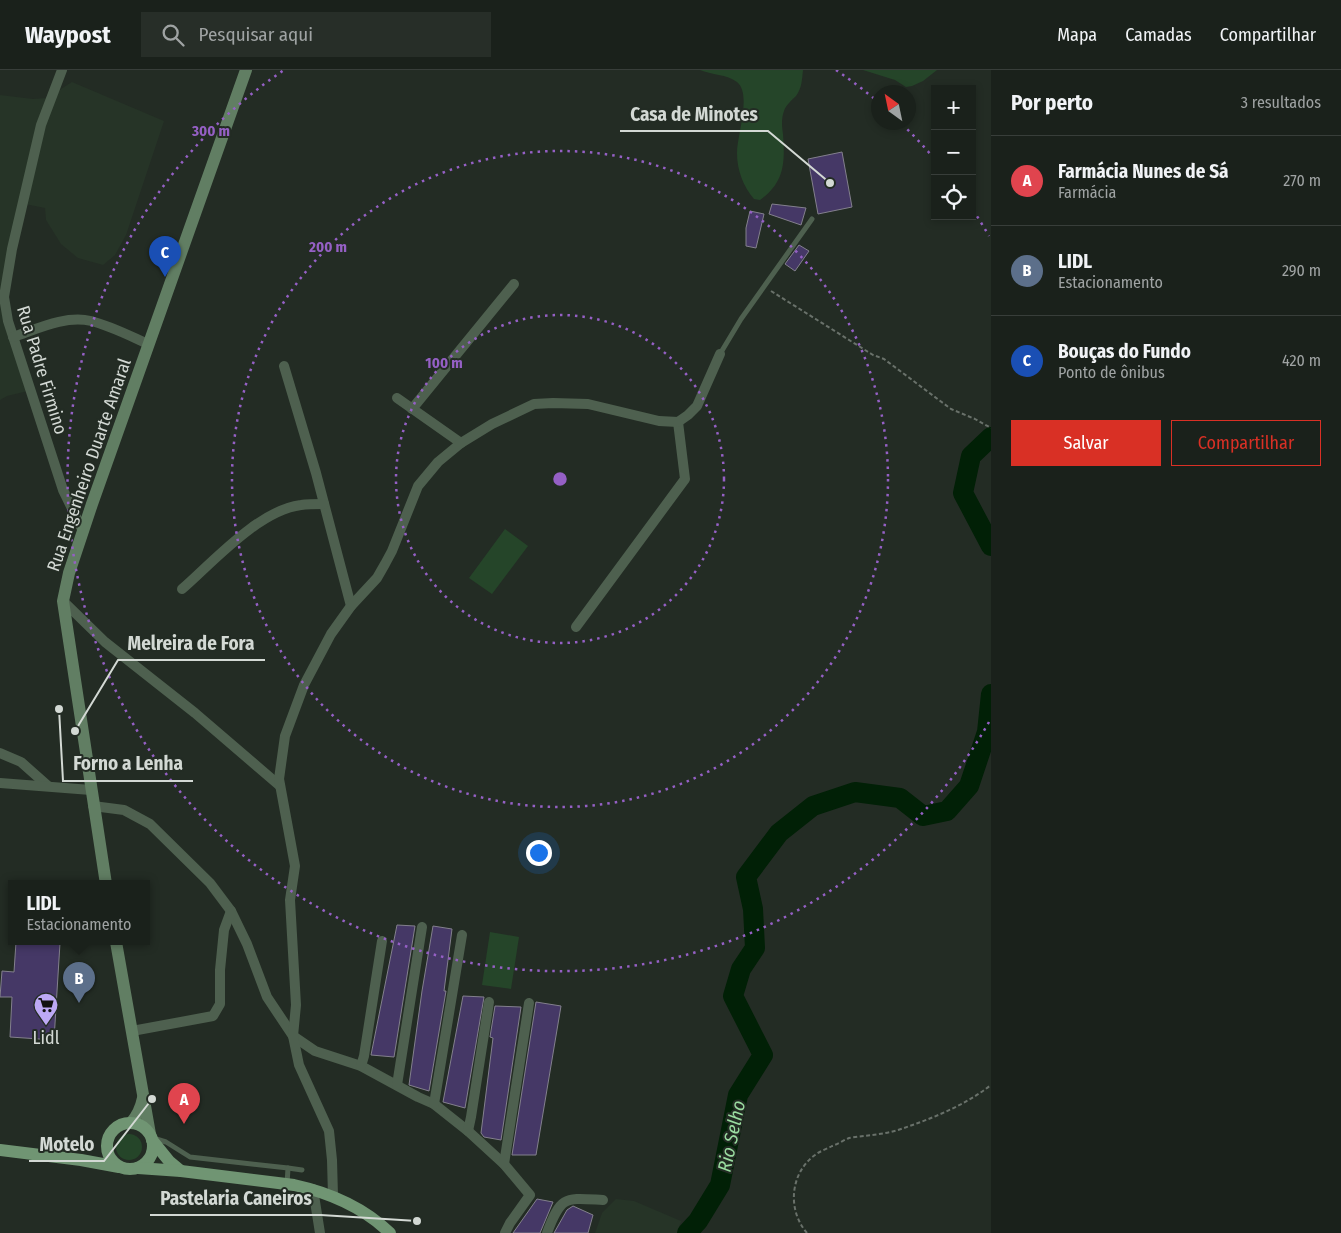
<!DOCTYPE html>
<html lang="pt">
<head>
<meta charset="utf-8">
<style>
  :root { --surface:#1a211b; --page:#272e28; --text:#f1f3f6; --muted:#9fa3a3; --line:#383e3a; --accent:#d93025 }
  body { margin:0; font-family:"Fira Sans Condensed",sans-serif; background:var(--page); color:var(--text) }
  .controls { position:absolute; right:15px; top:15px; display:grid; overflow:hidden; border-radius:0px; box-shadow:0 2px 8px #0003 }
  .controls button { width:45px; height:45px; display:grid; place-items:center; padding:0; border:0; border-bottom:1px solid var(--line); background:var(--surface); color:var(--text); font:25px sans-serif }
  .compass { position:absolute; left:871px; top:15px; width:45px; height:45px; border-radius:50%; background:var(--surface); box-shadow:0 2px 8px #0003; rotate:327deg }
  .you { position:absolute; left:538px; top:782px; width:18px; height:18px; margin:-12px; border:4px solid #fff; border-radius:50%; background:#1a73e8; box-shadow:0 0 0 8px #1a73e833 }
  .badge { display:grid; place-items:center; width:32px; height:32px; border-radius:50%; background:var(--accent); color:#fff; font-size:16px; font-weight:700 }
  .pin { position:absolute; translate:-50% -41px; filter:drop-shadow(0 1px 2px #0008) }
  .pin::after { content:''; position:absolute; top:26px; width:18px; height:15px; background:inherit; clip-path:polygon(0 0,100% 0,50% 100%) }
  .popup { position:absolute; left:8px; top:810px; width:142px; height:65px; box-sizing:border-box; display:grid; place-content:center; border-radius:0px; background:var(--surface); filter:drop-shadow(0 1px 4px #0005); font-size:16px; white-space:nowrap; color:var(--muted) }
  .popup b { font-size:19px; color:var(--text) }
  .popup::after { content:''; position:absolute; left:50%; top:100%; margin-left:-10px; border:10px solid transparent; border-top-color:var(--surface) }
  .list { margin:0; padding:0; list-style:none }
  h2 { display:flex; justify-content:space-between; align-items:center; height:65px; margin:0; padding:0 20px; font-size:21px }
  h2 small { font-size:16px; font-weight:400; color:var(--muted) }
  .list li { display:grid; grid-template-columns:32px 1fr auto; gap:15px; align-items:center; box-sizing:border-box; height:90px; padding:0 20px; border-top:1px solid var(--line) }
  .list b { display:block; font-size:19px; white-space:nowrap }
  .list p { margin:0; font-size:16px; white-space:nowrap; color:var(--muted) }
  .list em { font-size:16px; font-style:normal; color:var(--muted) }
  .actions { display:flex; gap:10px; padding:15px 20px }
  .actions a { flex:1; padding:11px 0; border:1px solid var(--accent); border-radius:0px; text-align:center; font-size:18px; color:var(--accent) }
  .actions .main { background:var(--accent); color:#fff }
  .icon { flex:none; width:28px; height:28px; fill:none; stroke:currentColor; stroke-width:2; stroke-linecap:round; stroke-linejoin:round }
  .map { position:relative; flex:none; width:991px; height:1163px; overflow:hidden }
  header { display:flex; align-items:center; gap:30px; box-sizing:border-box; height:70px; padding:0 25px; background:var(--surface); border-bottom:1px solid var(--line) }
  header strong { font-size:24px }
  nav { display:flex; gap:28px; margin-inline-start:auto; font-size:18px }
  .search { width:350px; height:45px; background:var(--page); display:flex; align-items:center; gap:12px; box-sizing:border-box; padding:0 18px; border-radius:0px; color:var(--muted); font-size:19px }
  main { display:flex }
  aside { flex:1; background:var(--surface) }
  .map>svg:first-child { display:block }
  .built { fill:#263427 }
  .green { fill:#254529 }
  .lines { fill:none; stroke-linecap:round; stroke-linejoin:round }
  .river { stroke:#012006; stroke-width:20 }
  .building { fill:#453866; stroke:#83808d }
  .path { stroke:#69716a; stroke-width:2; stroke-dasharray:4 2.5; stroke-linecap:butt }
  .service { stroke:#4e604f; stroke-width:5 }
  .minor { stroke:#4e604f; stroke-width:10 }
  .secondary { stroke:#617e63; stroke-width:12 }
  .primary { stroke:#709573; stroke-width:12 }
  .ring { fill:none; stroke:#9560c5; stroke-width:2.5; stroke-dasharray:2.5 5 }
  .labels { text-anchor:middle; stroke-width:4; stroke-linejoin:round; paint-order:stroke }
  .street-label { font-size:18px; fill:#d3d9d4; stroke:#232c24 }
  .poi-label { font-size:18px; fill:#d3d9d4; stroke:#232c24 }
  .water-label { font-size:19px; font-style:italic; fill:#9adca0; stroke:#232c24 }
  .centre { fill:#9560c5; stroke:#232c24; stroke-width:2.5 }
  .ring-label { font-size:15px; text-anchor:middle; font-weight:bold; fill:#9560c5; stroke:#232c24; stroke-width:4; stroke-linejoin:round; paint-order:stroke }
  .leader { fill:none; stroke:#d3d9d4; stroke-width:2 }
  .callout-dot { fill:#d3d9d4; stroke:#232c24; stroke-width:2 }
  .callout-label { font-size:19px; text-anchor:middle; font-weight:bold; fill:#d3d9d4; stroke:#232c24; stroke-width:4; stroke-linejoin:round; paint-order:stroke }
</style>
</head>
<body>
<header>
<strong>Waypost</strong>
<div class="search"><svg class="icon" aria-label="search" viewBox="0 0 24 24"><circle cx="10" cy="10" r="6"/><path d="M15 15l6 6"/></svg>Pesquisar aqui</div>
<nav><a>Mapa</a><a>Camadas</a><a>Compartilhar</a></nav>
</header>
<main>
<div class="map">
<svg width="991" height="1163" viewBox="0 0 991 1163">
  <rect width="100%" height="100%" fill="#232c24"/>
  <g class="built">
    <polygon points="72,12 164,51 126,165 115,185 103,195 78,188 61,174 46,150 45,138 25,134 6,221 28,321 7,326 0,330 0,25 33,29 47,28"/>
    <polygon points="616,1129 634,1131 681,1151 677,1163 595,1163 602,1143"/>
  </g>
  <g class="green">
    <path d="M700,0H803C802,9 802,18 796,26C791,31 786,35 784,41C781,49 782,57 783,64C785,92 785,112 760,130L754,129C743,116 737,100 737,83C737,65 752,24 737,12C727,4 711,5 700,0Z"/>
    <polygon points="863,0 937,0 923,11 912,16 906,17 895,10"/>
    <polygon points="505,459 528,476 492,524 469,508"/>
    <polygon points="490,862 519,867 511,919 482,915"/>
    <circle cx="129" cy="1077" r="13"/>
  </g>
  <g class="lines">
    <g class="river">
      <polyline points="991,367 971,386 963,423 991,476"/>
      <polyline points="687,1163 698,1151 720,1115 738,1025 763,985 733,926 741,899 755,878 753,839 746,807 779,763 813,736 855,722 900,728 923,746 947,741 969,716 987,662 991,624"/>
    </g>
  </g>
  <g class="building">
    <polygon points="842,82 852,137 818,144 808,89"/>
    <polygon points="772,134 806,138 801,155 769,144"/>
    <polygon points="750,141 764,144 756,178 746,176 746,158"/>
    <polygon points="799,175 809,181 795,201 785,194"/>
    <polygon points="397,855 415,856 394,987 371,985"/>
    <polygon points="433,856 452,859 444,921 446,921 429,1021 409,1015 422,921"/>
    <polygon points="16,872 60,873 54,970 10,967 12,927 0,927 2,901 14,902"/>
    <polygon points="463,926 484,927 465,1038 443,1032"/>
    <polygon points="536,932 561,936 536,1085 512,1085"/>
    <polygon points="495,936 521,937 501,1070 484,1067 481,1063 493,968 490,967"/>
    <polygon points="537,1129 553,1132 540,1163 513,1163"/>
    <polygon points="573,1136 593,1145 588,1163 554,1163 567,1140"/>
  </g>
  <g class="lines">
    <g class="path">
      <polyline points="771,221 873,285 884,289 951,339 975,349 991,358"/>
      <path d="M807,1163C787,1140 790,1103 815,1085C820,1081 827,1079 832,1076C838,1074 844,1070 849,1068C866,1065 882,1065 898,1060C931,1049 964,1036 991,1015"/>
    </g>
    <g class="service">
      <polyline points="720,284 741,249 812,149"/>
      <polyline points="153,1068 166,1072 190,1087 288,1098 287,1114"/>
      <polyline points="288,1098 302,1100"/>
    </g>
    <g class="minor">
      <polyline points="62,0 41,55 12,179 4,227 8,251 63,420 83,461"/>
      <path d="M13,267C37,259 65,245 91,251C111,256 130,266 148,274"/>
      <polyline points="284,296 316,403 351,536"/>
      <polyline points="397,328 461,373"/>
      <polyline points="412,339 514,214"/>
      <path d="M182,519C213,492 259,440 301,435C308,434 316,434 324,434"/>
      <polyline points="63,531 105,572 195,643 280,716"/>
      <polyline points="576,557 685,409 678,352"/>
      <polyline points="0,683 21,692 48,716"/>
      <polyline points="0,713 91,720"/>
      <polyline points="93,736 124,740 150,754 210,813 231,841 247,874 267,927 293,966 315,981 361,996 418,1027 434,1034 468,1061 504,1094 530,1125 510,1153 505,1163"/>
      <polyline points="132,961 213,946 220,934 220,900 224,860 231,841"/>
      <polyline points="361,996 364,986 382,871"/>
      <polyline points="397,1015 422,857"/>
      <polyline points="434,1034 462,865"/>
      <polyline points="468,1061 471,1047 489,932"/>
      <polyline points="504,1094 529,933"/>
      <polyline points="313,1119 320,1163"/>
      <polyline points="333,1126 332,1090 329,1061 299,995 293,966 296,935 290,830 295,796 279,709 285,666 304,615 331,564 351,536 377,508 385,494 392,481 418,416 438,392 461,373 492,354 534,334 553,333 588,334 659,351 678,352 688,345 697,336 720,284"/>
      <path d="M547,1163C561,1125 565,1128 603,1130"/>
    </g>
    <g class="secondary">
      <polyline points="106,814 63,531 69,503 92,434 246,0"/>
      <polyline points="116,872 150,1064"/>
      <path d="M131,1053C138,1045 141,1038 143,1028"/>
    </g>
    <g class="primary">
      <circle cx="130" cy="1076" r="23"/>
      <polyline points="152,1070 169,1091 181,1101"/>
      <polyline points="0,1080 81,1090 119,1097"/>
      <path d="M138,1098L181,1101L294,1115C331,1123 363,1137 390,1163"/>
    </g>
  </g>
  <g class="ring">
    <circle cx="560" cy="409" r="164"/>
    <circle cx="560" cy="409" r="328"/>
    <path d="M989 652A493 493 0 1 1 284 0M836 0A493 493 0 0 1 877 31M902 54A493 493 0 0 1 932 86M973 140A493 493 0 0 1 989 166"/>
  </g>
  <defs>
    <symbol id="supermarket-pin" viewBox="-11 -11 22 30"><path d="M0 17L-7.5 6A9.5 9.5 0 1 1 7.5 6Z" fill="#bda9f5" stroke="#232c24"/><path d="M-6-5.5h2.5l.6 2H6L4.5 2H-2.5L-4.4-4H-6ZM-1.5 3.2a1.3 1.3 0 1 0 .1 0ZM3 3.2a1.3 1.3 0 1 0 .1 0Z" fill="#111"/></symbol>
  </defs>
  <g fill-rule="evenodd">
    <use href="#supermarket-pin" x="32" y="921" width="28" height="38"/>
  </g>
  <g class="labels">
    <g class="street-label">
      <text transform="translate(42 300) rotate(73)" y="6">Rua Padre Firmino</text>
      <text transform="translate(89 395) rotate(-71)" y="6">Rua Engenheiro Duarte Amaral</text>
    </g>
    <g class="poi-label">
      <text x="46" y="974">Lidl</text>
    </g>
    <g class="water-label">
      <text transform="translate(731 1066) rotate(-78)" y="7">Rio Selho</text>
    </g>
  </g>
  <circle cx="560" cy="409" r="8" class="centre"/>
  <g class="ring-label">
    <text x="211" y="66">300 m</text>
    <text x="328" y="182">200 m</text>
    <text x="444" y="298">100 m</text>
  </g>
  <path class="leader" d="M830 113L768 61H620M75 661L118 590H265M59 639L63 711H193M152 1029L104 1091H29M417 1151L321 1145H150"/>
  <g class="callout-dot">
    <circle cx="830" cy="113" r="5"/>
    <circle cx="75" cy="661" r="5"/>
    <circle cx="59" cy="639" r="5"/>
    <circle cx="152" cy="1029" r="5"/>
    <circle cx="417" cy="1151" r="5"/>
  </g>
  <g class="callout-label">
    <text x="694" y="51">Casa de Minotes</text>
    <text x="191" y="580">Melreira de Fora</text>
    <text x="128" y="700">Forno a Lenha</text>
    <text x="67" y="1081">Motelo</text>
    <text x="236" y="1135">Pastelaria Caneiros</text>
  </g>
</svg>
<div class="controls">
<button>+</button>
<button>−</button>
<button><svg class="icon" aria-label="locate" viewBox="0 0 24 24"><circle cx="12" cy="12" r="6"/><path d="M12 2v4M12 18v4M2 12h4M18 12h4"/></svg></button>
</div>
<svg class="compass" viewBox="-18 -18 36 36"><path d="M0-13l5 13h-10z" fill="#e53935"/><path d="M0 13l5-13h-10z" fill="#9fa3a3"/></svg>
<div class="you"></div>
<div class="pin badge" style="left:184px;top:1054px;background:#e0444e">A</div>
<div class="pin badge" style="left:79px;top:933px;background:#5c6f8a">B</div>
<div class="popup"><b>LIDL</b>Estacionamento</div>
<div class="pin badge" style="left:165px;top:207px;background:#1a4fb4">C</div>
</div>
<aside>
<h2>Por perto<small>3 resultados</small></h2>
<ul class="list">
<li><span class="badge" style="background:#e0444e">A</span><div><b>Farmácia Nunes de Sá</b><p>Farmácia</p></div><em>270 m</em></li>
<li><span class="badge" style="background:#5c6f8a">B</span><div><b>LIDL</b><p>Estacionamento</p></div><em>290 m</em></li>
<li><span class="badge" style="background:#1a4fb4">C</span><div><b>Bouças do Fundo</b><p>Ponto de ônibus</p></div><em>420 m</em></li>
</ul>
<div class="actions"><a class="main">Salvar</a><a>Compartilhar</a></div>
</aside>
</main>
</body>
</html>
